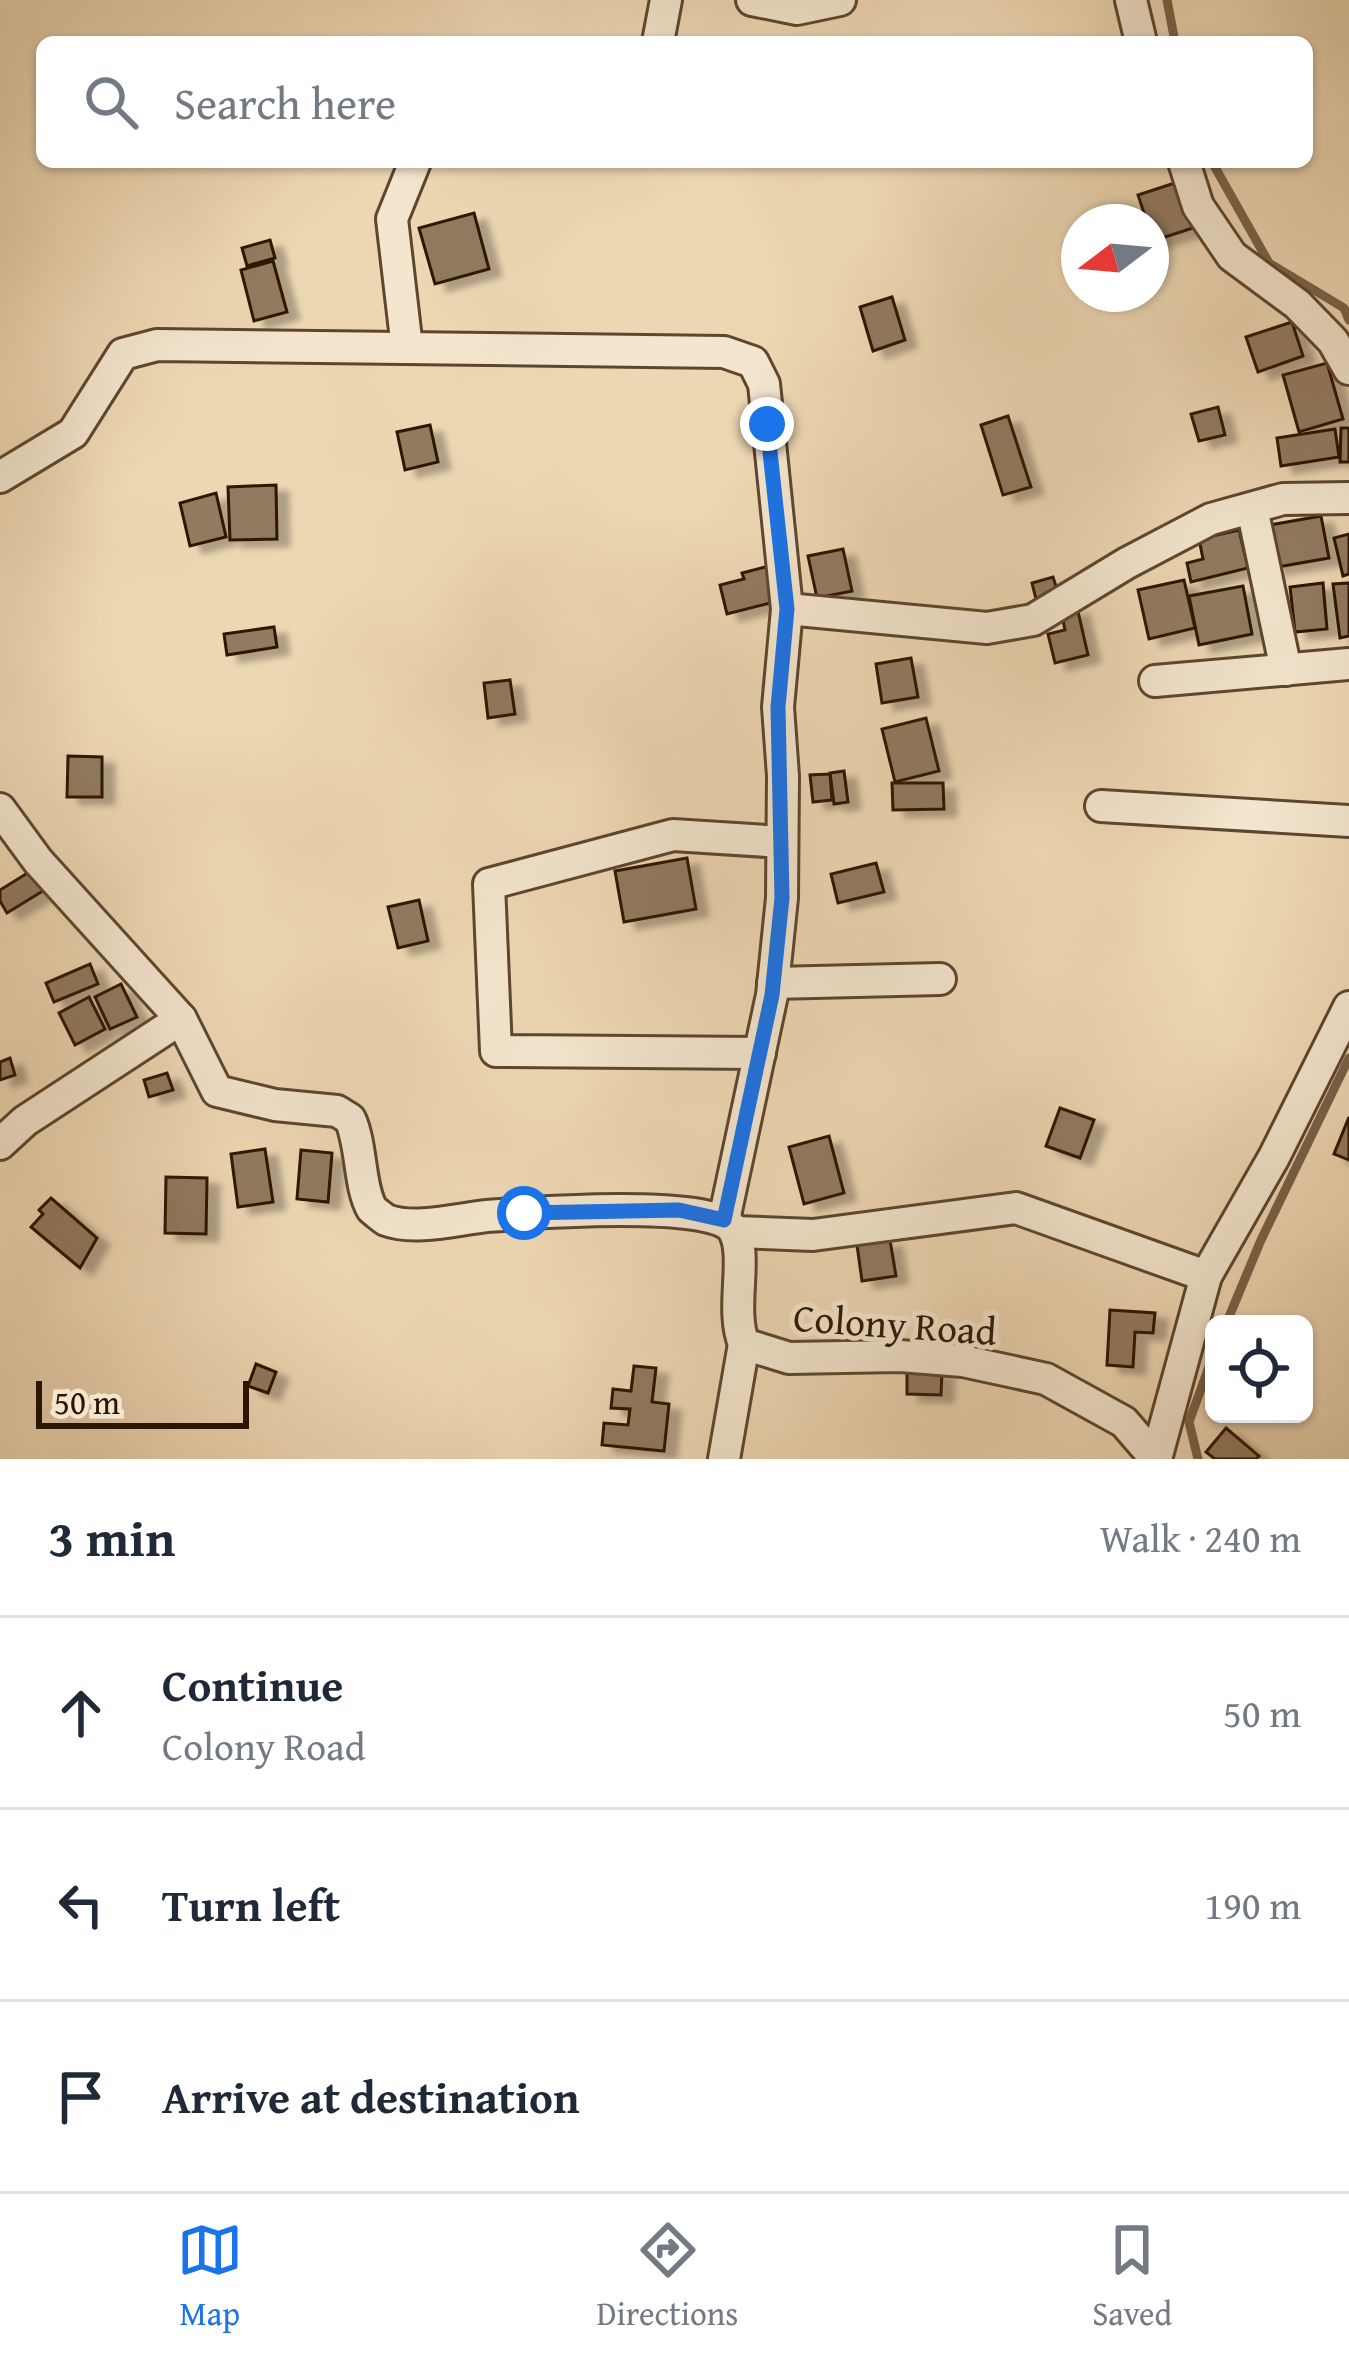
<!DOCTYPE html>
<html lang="en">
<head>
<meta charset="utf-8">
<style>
  :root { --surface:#fff; --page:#f6f6f7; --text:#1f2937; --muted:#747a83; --line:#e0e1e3; --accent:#1a73e8 }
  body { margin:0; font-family:"Gentium Book Plus",serif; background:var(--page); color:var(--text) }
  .controls { position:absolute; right:36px; bottom:36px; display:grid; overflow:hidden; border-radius:18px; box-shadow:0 3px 9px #0004 }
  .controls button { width:108px; height:108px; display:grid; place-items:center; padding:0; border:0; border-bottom:3px solid var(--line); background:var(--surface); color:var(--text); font:60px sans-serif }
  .compass { position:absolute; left:1061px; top:204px; width:108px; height:108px; border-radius:50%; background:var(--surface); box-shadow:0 3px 9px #0004; rotate:254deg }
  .scale { position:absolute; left:36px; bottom:30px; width:213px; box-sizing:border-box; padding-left:12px; border:6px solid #2d1601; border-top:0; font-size:33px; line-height:42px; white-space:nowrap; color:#2d1601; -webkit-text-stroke:9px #f3e5ce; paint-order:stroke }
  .stop { position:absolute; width:36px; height:36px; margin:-27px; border:9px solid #1a73e8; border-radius:50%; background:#fff }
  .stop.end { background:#1a73e8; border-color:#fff; box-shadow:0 3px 12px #0008 }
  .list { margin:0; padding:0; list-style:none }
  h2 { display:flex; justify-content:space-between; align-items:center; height:156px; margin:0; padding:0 48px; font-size:51px }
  h2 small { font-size:39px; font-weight:400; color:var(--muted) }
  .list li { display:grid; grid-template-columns:78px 1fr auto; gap:36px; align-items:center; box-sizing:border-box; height:192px; padding:0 48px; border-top:3px solid var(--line) }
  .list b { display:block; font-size:45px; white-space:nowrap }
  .list p { margin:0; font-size:39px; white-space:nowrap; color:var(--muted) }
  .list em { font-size:39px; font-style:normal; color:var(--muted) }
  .icon { flex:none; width:66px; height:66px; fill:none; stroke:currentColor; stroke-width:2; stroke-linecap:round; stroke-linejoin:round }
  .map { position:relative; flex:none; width:1349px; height:1459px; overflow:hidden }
  .search { position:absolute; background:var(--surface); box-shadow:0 3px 9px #0004; left:36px; right:36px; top:36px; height:132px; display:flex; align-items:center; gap:30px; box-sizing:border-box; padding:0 42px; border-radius:18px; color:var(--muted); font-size:45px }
  .sheet { height:732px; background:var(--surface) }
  nav { display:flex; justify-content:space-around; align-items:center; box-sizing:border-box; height:168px; border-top:3px solid var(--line); background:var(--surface); font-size:33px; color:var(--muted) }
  nav a { display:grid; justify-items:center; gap:6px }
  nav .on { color:var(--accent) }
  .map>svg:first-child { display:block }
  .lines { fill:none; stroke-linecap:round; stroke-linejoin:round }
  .stream { stroke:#796247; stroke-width:9 }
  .building { fill:#917a5e; stroke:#2d1601; stroke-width:3; filter:url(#shadow) }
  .minor-casing { stroke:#5d462e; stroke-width:36 }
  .minor { stroke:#f3e5ce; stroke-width:30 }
  .route { stroke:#1a73e8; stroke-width:15 }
  .labels { text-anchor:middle; stroke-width:10; stroke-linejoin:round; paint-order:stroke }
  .street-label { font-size:39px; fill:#2d1601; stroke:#f3e5ce }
</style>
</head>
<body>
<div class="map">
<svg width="1349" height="1459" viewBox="0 0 1349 1459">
  <defs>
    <filter id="shadow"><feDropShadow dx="12" dy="7" stdDeviation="3" flood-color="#0004"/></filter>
  </defs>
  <rect width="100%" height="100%" fill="#edd7b3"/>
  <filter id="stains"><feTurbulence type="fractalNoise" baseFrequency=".00167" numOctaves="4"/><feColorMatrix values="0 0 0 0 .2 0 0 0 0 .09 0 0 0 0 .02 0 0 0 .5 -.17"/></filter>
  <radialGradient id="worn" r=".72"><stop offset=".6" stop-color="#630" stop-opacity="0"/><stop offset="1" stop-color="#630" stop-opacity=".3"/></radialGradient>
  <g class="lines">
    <g class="stream">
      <polyline points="1167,0 1175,42"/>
      <polyline points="1212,162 1269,263 1344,308 1349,320"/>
      <polyline points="1226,1324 1261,1240 1349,1058"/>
      <polyline points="1198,1459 1189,1422 1214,1353"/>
    </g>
  </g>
  <g class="building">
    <polygon points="1184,180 1199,226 1153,241 1151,222 1147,222 1138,195"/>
    <polygon points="474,213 489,269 435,284 419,228"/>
    <polygon points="270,240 275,258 247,266 242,248"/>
    <polygon points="273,261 287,312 254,321 241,270"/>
    <polygon points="892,297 905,340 873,351 860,307"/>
    <polygon points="1292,322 1303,356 1258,372 1246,337"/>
    <polygon points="1327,363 1343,419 1299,432 1283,375"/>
    <polygon points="1218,407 1225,435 1199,441 1191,414"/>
    <polygon points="1008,416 1031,487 1003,495 981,425"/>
    <polygon points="430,425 438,462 405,470 397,432"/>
    <polygon points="1341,428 1349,428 1349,462 1340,462"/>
    <polygon points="1335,429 1339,457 1281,466 1277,438"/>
    <polygon points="276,485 277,539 230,540 228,487"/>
    <polygon points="216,493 226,537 190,546 180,503"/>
    <polygon points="1321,516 1329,558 1272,568 1264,526"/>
    <polygon points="1239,530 1248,568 1191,582 1187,563 1203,559 1199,539"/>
    <polygon points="1349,534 1349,574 1343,576 1334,538"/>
    <polygon points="843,549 852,591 817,598 808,556"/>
    <polygon points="769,566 778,601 727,614 720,585 744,579 742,573"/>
    <polygon points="1053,577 1059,596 1037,603 1032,583"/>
    <polygon points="1184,580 1195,628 1149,639 1138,590"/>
    <polygon points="1323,583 1327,629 1295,632 1290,587"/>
    <polygon points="1349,583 1349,636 1340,638 1333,584"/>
    <polygon points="1243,586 1252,634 1199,645 1189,596"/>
    <polygon points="1077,607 1088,655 1055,663 1048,634 1065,630 1061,611"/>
    <polygon points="274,627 277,647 227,655 224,634"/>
    <polygon points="911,658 918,697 882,703 876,664"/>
    <polygon points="510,680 515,714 488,718 484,683"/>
    <polygon points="926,718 939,771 895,782 882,729"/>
    <polygon points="68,756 102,757 102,797 67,797"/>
    <polygon points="844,771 848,802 834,804 830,773"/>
    <polygon points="830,774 832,800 813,802 810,775"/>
    <polygon points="892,783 943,783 944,809 893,810"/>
    <polygon points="687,858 696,909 624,922 615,871"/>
    <polygon points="876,863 884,892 838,903 831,874"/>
    <polygon points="34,869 46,889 7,913 0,901 0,890"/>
    <polygon points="419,900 428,941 398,948 388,907"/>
    <polygon points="90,964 98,984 54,1002 46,983"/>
    <polygon points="121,984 137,1017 110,1029 95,997"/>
    <polygon points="89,997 105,1029 75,1045 59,1013"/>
    <polygon points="10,1058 15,1075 0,1080 0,1062"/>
    <polygon points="167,1073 173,1090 149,1097 144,1080"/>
    <polygon points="1060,1108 1094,1120 1080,1158 1046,1146"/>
    <polygon points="1349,1117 1349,1160 1334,1154"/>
    <polygon points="829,1136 844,1193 804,1204 789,1147"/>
    <polygon points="265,1149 273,1202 238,1207 231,1154"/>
    <polygon points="301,1150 332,1153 328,1202 297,1199"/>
    <polygon points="166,1177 207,1178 206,1234 165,1233"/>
    <polygon points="51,1198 97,1238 80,1268 31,1227 43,1214 39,1210"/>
    <polygon points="890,1240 896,1276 862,1281 857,1245"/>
    <polygon points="1110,1310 1155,1313 1153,1333 1135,1332 1133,1367 1107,1365"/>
    <polygon points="256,1364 276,1372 268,1393 248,1386"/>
    <polygon points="634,1366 656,1368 652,1402 669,1404 664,1451 602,1445 604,1423 628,1425 630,1409 611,1408 613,1389 631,1391"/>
    <polygon points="907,1370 942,1371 941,1395 907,1394"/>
    <polygon points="1226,1428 1259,1456 1256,1459 1215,1459 1206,1452"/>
  </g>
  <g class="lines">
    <defs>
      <g id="minor">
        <polyline points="752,0 797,9 840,0"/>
        <polyline points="1131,0 1141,42"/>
        <polyline points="658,42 666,0"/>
        <polyline points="1184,162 1198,206 1232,256 1297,304 1333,341 1349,369"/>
        <polyline points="407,348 392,219 415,162"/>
        <polyline points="0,477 73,433 123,354 157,345 724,352 753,362 764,384 787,609 778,707 783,776 782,898 772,995 724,1220"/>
        <polyline points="1252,508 1286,670"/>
        <polyline points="787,609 987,628 1033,620 1127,563 1211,519 1283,499 1349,498"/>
        <polyline points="1155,681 1349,664"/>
        <polyline points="1101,806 1349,821"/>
        <path d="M0,809L38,861L181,1019L217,1091L275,1105L337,1111L350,1119C362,1145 359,1187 372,1209C373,1210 384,1219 386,1220C415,1231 458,1219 487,1216C528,1213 710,1199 732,1228C750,1253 729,1308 744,1344L789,1358L900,1356L963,1361L1046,1379L1124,1422L1156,1459"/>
        <polyline points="773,983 940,979"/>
        <polyline points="760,1053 496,1051 489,884 673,835 782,842"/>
        <polyline points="0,1144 25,1121 181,1019"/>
        <polyline points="736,1232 813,1235 1016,1208 1206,1276"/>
        <polyline points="724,1459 744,1344"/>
        <polyline points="1156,1459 1206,1276 1274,1157 1349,1007"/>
      </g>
    </defs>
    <use href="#minor" class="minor-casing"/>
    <use href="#minor" class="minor"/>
  </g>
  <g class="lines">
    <polyline class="route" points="524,1213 679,1210 724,1220 772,995 782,898 778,707 787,609 767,424"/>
  </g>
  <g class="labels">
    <g class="street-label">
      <text transform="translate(895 1324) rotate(4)" y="14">Colony Road</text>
    </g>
  </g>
  <rect width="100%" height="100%" filter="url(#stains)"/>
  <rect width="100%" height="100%" fill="url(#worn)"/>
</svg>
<div class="controls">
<button><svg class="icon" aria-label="locate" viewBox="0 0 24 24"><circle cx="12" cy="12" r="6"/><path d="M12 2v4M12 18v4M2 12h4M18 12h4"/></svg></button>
</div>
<svg class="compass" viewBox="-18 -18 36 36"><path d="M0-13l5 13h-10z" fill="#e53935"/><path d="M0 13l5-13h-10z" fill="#747a83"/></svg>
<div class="scale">50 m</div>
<div class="stop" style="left:524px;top:1213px"></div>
<div class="stop end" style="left:767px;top:424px"></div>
<div class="search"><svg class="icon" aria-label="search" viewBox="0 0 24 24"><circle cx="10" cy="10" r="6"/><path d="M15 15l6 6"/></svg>Search here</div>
</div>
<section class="sheet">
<h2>3 min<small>Walk · 240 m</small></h2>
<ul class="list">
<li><svg class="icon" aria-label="ahead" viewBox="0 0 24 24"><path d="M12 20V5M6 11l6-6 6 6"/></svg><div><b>Continue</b><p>Colony Road</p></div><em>50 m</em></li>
<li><svg class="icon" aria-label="left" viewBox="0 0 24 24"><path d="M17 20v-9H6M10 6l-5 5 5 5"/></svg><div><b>Turn left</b></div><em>190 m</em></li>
<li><svg class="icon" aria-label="arrive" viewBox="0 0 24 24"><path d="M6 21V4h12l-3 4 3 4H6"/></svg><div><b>Arrive at destination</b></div></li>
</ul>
</section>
<nav>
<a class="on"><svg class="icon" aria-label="map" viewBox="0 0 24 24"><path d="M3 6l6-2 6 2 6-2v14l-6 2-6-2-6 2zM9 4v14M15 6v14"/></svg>Map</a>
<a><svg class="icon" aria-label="directions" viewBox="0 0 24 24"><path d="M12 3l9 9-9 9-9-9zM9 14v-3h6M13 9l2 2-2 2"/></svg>Directions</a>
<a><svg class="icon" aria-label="saved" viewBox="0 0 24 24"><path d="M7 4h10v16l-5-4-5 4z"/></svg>Saved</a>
</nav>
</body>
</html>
